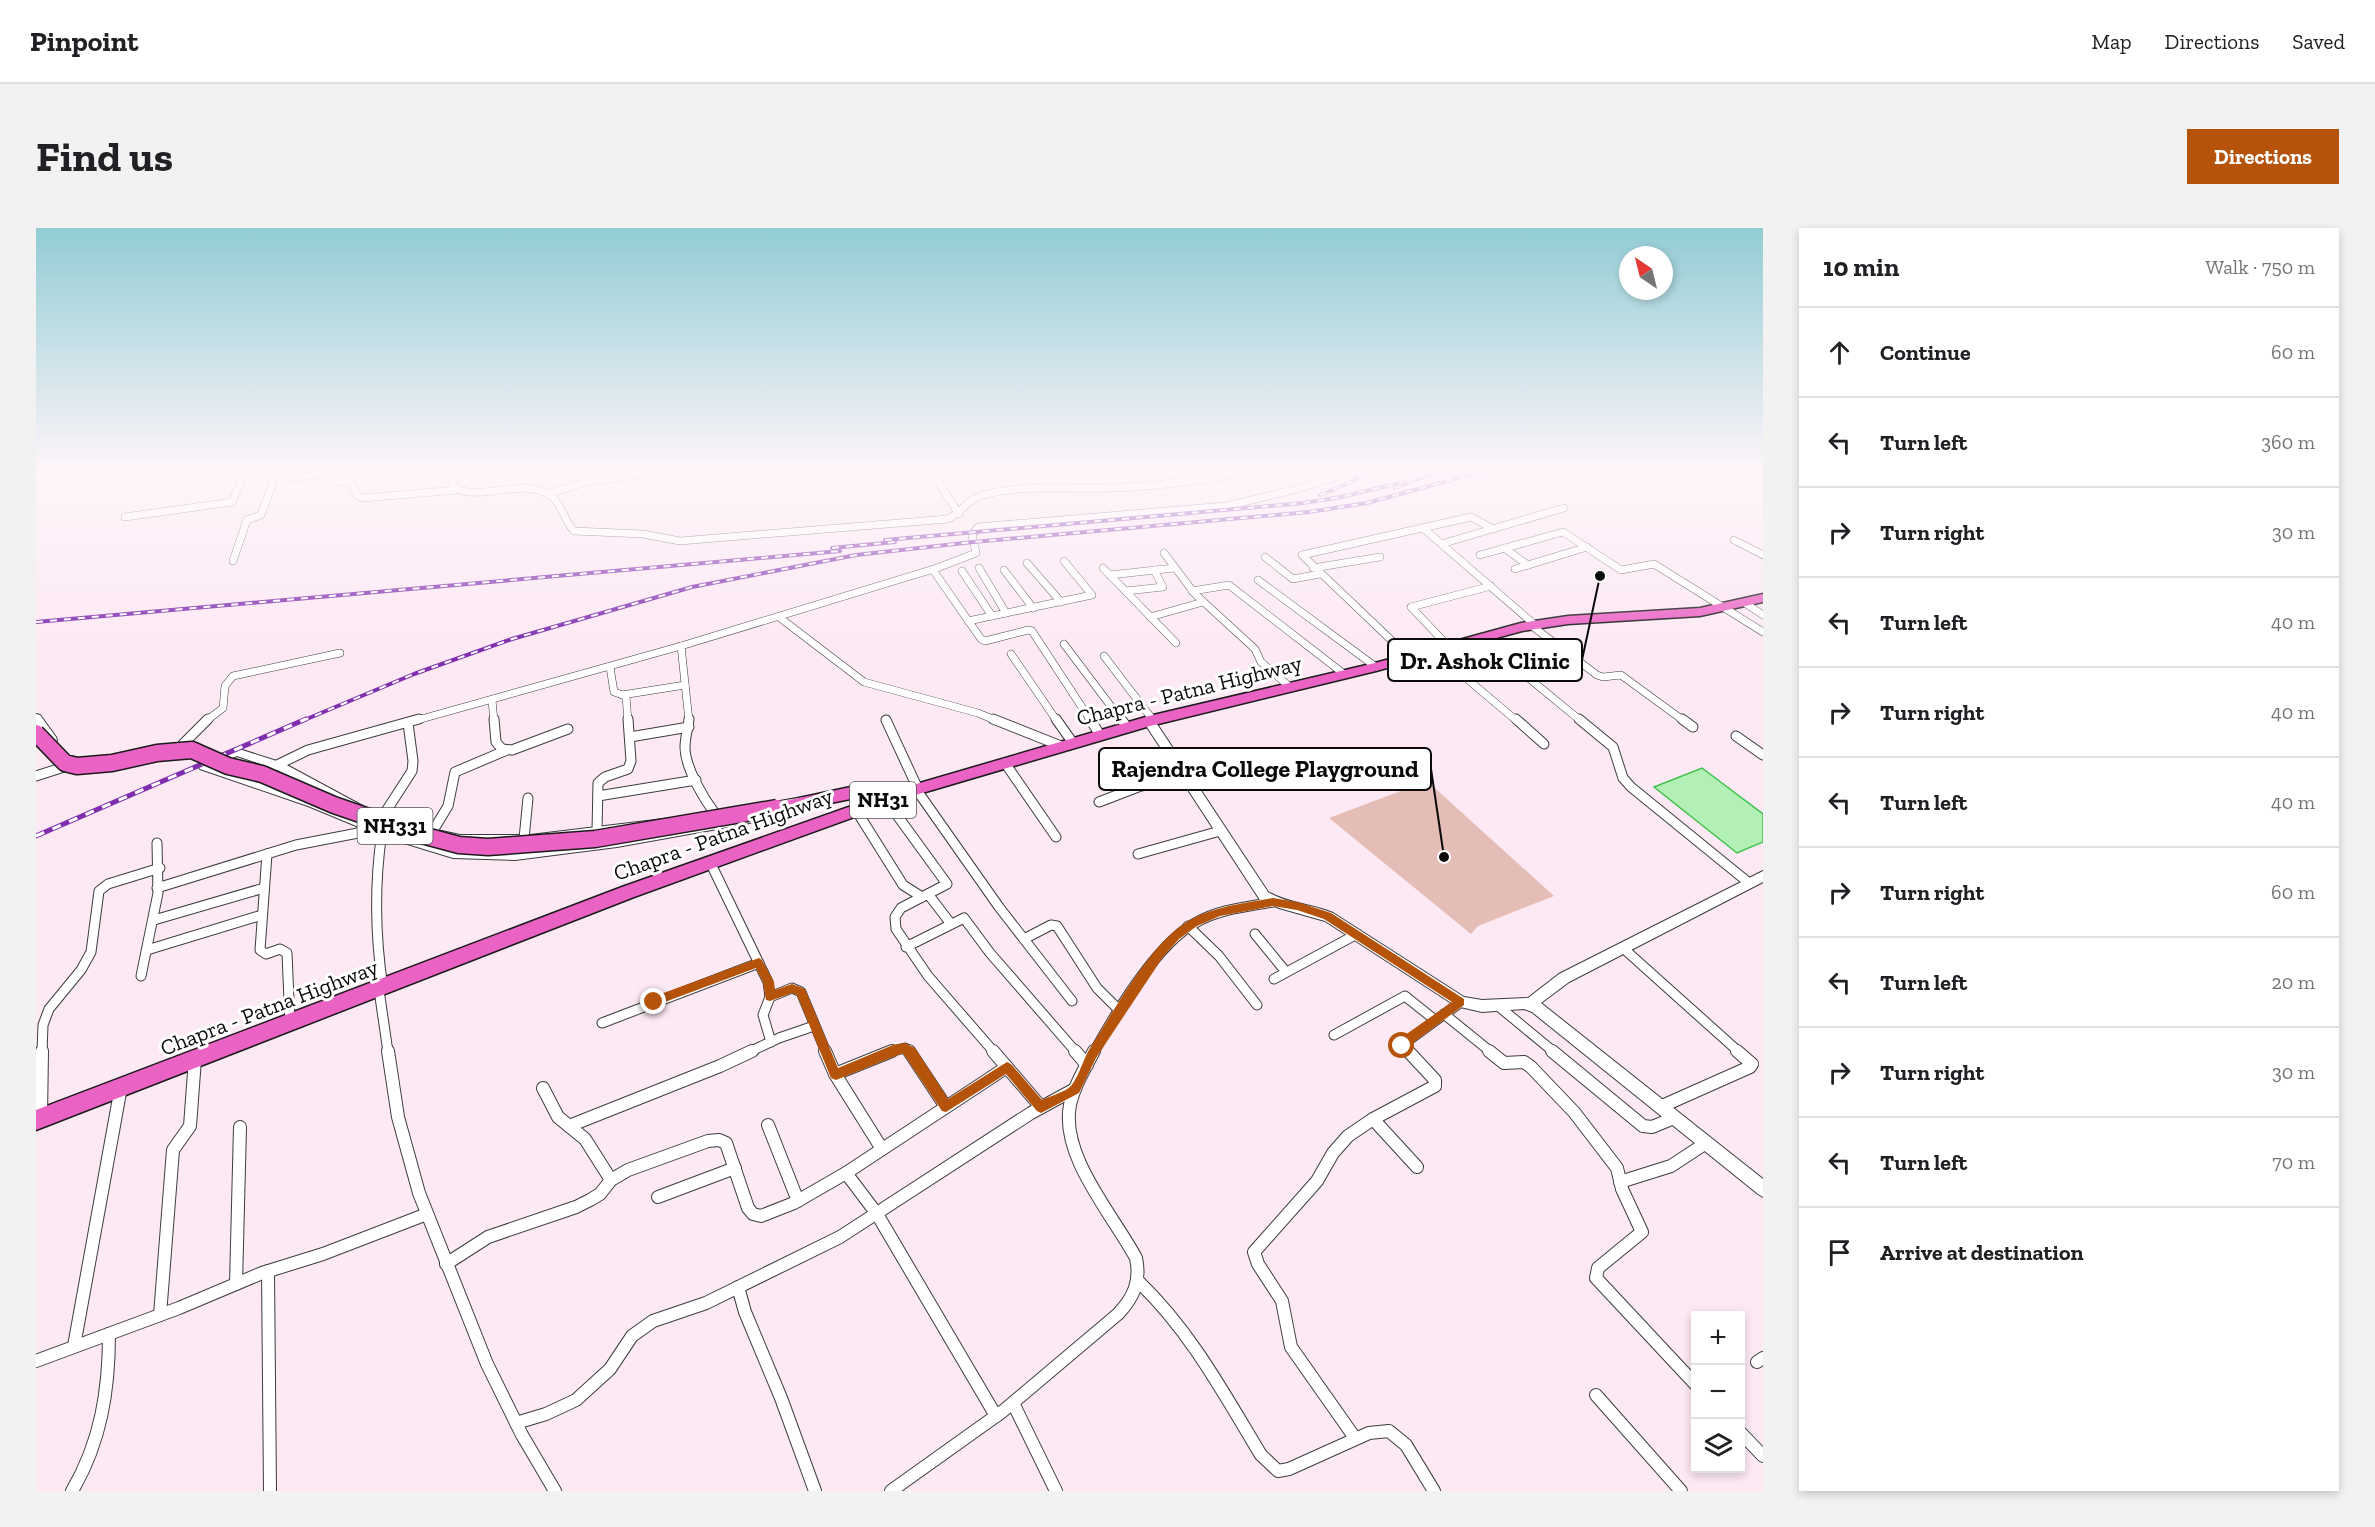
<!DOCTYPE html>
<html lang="en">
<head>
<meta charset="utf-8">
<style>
  :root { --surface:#fff; --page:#f2f2f2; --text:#202124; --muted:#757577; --line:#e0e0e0; --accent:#b45309 }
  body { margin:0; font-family:"Zilla Slab",serif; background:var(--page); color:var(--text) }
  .controls { position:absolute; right:18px; bottom:18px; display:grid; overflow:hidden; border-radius:0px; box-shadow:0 3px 9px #0003 }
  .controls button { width:54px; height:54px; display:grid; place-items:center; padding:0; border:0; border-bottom:2px solid var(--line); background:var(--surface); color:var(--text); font:30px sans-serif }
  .compass { position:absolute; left:1583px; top:18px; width:54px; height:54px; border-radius:50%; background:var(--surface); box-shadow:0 3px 9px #0003; rotate:325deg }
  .stop { position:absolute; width:18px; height:18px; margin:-14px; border:4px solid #b45309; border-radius:50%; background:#fff }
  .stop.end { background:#b45309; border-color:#fff; box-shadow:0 2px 6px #0008 }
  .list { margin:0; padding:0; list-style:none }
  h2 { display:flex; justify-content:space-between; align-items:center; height:78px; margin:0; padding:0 24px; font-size:26px }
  h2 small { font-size:20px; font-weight:400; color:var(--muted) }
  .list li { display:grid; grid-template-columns:39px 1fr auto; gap:18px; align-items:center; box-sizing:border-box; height:90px; padding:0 24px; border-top:2px solid var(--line) }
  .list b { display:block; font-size:22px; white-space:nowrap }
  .list em { font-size:20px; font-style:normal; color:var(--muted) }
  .icon { flex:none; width:33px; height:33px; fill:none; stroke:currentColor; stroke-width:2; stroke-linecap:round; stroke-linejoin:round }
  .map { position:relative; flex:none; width:1727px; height:1263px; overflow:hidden; border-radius:0px }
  header { display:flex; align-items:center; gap:36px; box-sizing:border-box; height:84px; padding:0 30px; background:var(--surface); border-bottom:2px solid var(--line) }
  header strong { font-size:28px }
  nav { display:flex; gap:33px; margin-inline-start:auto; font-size:21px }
  .intro { display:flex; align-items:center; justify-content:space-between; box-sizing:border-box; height:144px; padding:0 36px }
  h1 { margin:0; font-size:42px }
  .button { padding:15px 27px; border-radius:0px; background:var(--accent); color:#fff; font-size:21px; font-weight:700 }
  main { display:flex; gap:36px; padding:0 36px }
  aside { flex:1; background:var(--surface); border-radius:0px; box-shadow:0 3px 9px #0003 }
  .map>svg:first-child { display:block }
  .green { fill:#e4beb6 }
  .water { fill:#b2f0b6; stroke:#3fc14a; stroke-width:1.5 }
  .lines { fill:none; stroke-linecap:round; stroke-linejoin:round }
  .minor-far2-casing { stroke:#3d3d3d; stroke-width:8 }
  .minor-far1-casing { stroke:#3d3d3d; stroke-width:11 }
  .minor-casing { stroke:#3d3d3d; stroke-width:14 }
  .tertiary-casing { stroke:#3d3d3d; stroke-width:2 }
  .trunk-casing { stroke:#1b1b1b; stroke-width:3 }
  .minor-far2 { stroke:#fff; stroke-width:7 }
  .minor-far1 { stroke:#fff; stroke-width:9 }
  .minor { stroke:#fff; stroke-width:12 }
  .tertiary { fill:#fff; fill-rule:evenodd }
  .trunk { fill:#ea62c4; fill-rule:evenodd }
  .rail-far1-casing { stroke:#7f2fae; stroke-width:4 }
  .rail-casing { stroke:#7f2fae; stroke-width:5 }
  .rail-far1 { stroke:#fff; stroke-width:2; stroke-dasharray:7; stroke-linecap:butt }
  .rail { stroke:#fff; stroke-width:3; stroke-dasharray:9; stroke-linecap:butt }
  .trunk-bridge-casing { stroke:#1b1b1b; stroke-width:19; stroke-linecap:butt }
  .trunk-bridge { stroke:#ea62c4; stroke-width:16 }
  .route { fill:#b45309 }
  .labels { text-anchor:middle; stroke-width:6; stroke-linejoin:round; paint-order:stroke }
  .shield { fill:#fff; stroke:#545454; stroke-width:1.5 }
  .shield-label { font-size:21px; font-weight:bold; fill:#0a0a0a }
  .street-label { font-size:22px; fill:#0a0a0a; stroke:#fff }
  .leader { fill:none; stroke:#0a0a0a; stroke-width:2 }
  .callout-dot { fill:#0a0a0a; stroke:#fff; stroke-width:2 }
  .callout { fill:#fff; stroke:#0a0a0a; stroke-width:2 }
  .callout-label { font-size:24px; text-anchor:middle; font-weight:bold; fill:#0a0a0a }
</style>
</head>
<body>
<header>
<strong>Pinpoint</strong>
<nav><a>Map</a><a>Directions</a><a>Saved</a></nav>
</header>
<div class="intro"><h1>Find us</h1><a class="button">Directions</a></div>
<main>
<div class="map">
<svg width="1727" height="1263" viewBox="0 0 1727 1263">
  <rect width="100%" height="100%" fill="#fde9f4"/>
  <polygon class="green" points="1391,553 1518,668 1442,698 1435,706 1293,590"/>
  <polygon class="water" points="1666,540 1727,586 1727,614 1701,625 1618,559"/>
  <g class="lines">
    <defs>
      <g id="minor-far2">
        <path d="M417,241V259C445,275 486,248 515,268C526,276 528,293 538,303L607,306L644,313L912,291C925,285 931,272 944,268C983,255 1036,262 1076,260C1126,258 1177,251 1226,241"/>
        <polyline points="893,241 923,286"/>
        <polyline points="239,251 299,245 302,253 315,255 322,268 328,270 420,262"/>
        <polyline points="70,252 77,241"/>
        <polyline points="512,266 550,254 642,241"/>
        <polyline points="89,289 196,274 210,241"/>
        <polyline points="1387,300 1499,397"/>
        <polyline points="1698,312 1727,327"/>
        <polyline points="1405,316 1528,280"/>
        <polyline points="1468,320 1492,337"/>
        <polyline points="1128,325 1159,366 1219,421 1225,434 1254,459"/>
        <polyline points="1444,327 1527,304 1585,342 1618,336 1727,404"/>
        <polyline points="1229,329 1257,351 1284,346"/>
        <polyline points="197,333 211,292 225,287 242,241"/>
        <polyline points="991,335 1025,374"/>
        <polyline points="943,340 970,385"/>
        <polyline points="1067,340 1140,415"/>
        <polyline points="1277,340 1344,329"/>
        <polyline points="1479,341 1551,319"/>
        <polyline points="897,342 945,411 949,413 992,402 996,403 1055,493"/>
        <polyline points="968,342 997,380"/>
        <polyline points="926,343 956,388"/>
        <polyline points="1074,347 1138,340"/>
        <polyline points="1222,352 1340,439"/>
        <polyline points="1090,363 1127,359 1118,342"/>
        <polyline points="1156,363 1193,357 1308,446"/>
        <polyline points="1709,375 1727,387"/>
        <polyline points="743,389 828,454 942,485 961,493"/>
        <polyline points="1114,389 1167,374"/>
        <polyline points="932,393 1056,367 1028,333"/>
        <polyline points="1496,398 1561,447 1567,449 1585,447 1648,493"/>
        <polyline points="1445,411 1545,493"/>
        <polyline points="1028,416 1086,493"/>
        <polyline points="645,418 653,493"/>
        <polyline points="1414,420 1375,379 1455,358"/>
        <polyline points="1399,424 1481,493"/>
        <polyline points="975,426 1021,493"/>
        <polyline points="1068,428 1117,492"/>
        <polyline points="1375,431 1266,327 1435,289 1457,301"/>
        <polyline points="574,439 578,464 590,468 592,493"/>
        <polyline points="586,467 649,457"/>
        <polyline points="456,472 458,493"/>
        <polyline points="170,493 187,480 189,458 197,448 304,425"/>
        <polyline points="378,493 645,418 901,340 940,325 936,307 942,299 1190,278 1257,262 1328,241"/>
      </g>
      <g id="minor-far1">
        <polyline points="458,491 460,514 466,521 476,522 532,501"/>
        <path d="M653,491C652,500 649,510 649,519C649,540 668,571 680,587"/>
        <polyline points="957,491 1025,518"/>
        <polyline points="1020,491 1037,515"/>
        <polyline points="1054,491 1064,507"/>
        <polyline points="1085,491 1091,499"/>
        <polyline points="1480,491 1508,516"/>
        <polyline points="1543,491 1577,519 1587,550 1595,559 1713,655"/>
        <polyline points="1646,491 1657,499"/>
        <polyline points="850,492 882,561"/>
        <polyline points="1700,508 1727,527"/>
        <polyline points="594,509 653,499"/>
        <polyline points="147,516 172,491"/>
        <polyline points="969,535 1020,609"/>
        <polyline points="239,538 272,522 383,491"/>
        <polyline points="0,548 28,539"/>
        <polyline points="880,561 963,679 1036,773"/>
        <polyline points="562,568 660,552"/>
        <polyline points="850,572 911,656 865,680 859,689 860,701 892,748 958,824"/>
        <polyline points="1063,574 1102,559 1148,547"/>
        <polyline points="820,582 867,657 886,669"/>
        <polyline points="345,591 376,543 377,533 372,495"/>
        <polyline points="561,603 562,555 569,549 592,541 595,533 592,491"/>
        <path d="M346,604C338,657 339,707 347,760"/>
        <polyline points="395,606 412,578 419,544 471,522"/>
        <polyline points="488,611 492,570"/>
        <polyline points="231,626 224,722 230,726 244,721 251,725 254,796"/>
        <polyline points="1102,626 1184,603"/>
        <polyline points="674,634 732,754 734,769 727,787 735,814"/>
        <polyline points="121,660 260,617 322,605 333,597"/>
        <polyline points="892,666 915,696"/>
        <polyline points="118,692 228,660"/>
        <polyline points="1152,698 1183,728 1221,777"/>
        <polyline points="1219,706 1250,744"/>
        <polyline points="988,711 1015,697 1021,698 1061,760 1084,783"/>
        <polyline points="870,719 928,690 954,725 1040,824"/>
        <polyline points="1587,720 1703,824"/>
        <polyline points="111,722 226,687"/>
        <polyline points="105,748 122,665 121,615"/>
        <polyline points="1238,751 1321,706"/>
        <polyline points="343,762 352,824"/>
        <polyline points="734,769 756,760 765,764 790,824"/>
        <polyline points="1461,777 1518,824"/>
        <polyline points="1408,786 1455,824"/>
        <polyline points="566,795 723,735"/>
        <polyline points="1298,807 1369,768 1399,792"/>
        <polyline points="6,824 7,797 13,781 45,742 55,724 63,663 72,656 124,640"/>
        <polyline points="713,824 743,810 778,798"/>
        <polyline points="853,824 869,820 875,824"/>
        <path d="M1058,824C1079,786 1122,714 1161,694C1184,681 1211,679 1237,674"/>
        <polyline points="1373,824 1366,817 1425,774"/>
      </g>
      <g id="minor">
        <polyline points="352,823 362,889 383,965 451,1136 486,1207 519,1263"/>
        <polyline points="789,823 799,846 846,921"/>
        <polyline points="873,823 910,879"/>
        <polyline points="957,823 1005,879"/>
        <polyline points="1039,823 1051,837"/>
        <polyline points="1453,823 1468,835 1488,834 1495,839 1538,884 1581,940 1586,961 1606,1004 1562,1040 1560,1050 1660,1157"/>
        <polyline points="1516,823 1607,898 1616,899 1638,890"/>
        <polyline points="799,846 856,823"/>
        <polyline points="507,860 522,889 549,911 575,952"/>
        <polyline points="1624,879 1714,839 1716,836 1701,823"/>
        <polyline points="5,890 6,823"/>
        <polyline points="1337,891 1381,939"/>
        <polyline points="732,897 762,973"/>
        <polyline points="533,898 684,838 716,823"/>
        <polyline points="810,945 841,986 960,1188"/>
        <polyline points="1584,954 1635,938 1670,915"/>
        <polyline points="622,969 699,940"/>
        <polyline points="410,1036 452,1009 540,979 554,972 564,966 575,952 592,942 672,913 683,912 690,915 712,980 717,986 725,988 758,975 810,945 971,839"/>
        <polyline points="232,1043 234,1263"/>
        <path d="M1103,1054C1155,1104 1188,1166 1225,1227L1242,1243L1253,1241L1333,1205L1353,1203L1370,1217L1398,1263"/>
        <polyline points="200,1056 204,899"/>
        <polyline points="702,1059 709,1084 745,1170 779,1263"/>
        <polyline points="124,1087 137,922 154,898 159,831"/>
        <polyline points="38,1118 85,859"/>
        <polyline points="0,1133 143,1080 226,1045 287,1026 391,986"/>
        <polyline points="1721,1134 1727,1130"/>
        <polyline points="1560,1167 1645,1263"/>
        <polyline points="977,1175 1020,1263"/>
        <polyline points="480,1195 510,1186 540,1172 574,1141 596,1108 617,1093 670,1075 804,1009 995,885 1039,861"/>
        <polyline points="1704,1204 1727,1228"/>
        <polyline points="1319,1210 1255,1119 1246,1073 1222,1036 1218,1024 1281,953 1297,925 1312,908 1337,891 1399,858 1399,852 1372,823"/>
        <path d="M36,1263C65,1214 73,1162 73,1106"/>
        <path d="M855,1263L967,1183L1082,1086C1098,1069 1105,1053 1100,1030C1077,987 1024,928 1034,877C1038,858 1049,840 1058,823"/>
      </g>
      <g id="tertiary">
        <polygon points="0,486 4,487 20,509 21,512 20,515 12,515 0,498"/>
        <path d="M1113,489L1117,490L1232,664C1252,676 1276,676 1297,685L1428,769L1446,772L1492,770L1523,746L1727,643V654L1533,754L1505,775L1727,951V969L1722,966L1496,784L1488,781L1446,784L1420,778L1289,693L1243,680L1224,672L1109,496L1108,493L1109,490Z"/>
        <path d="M200,520L247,535L336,583L378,597L424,607H494L644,589L781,567L787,571L785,574L742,588L709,596L581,619L479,632L417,630L342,607L272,578L164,541L162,538L164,535ZM201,528L239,541L328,589L377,605L424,617L494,615L644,597L719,585L581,609L479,622L417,620L349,601L280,572L179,538Z"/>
      </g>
      <polygon id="trunk" points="1727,366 1727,374 1664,388 1532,396 1486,403 1340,443 1114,498 876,568 598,669 0,902 0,882 586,659 841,569 824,569 741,586 735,584 733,580 735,576 824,557 870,559 1113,488 1339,435 1485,395 1532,388 1664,380"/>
    </defs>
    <use href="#minor-far2" class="minor-far2-casing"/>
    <use href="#minor-far1" class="minor-far1-casing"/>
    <use href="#minor" class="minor-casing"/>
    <use href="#tertiary" class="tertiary-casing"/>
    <use href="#trunk" class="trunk-casing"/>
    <use href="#minor-far2" class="minor-far2"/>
    <use href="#minor-far1" class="minor-far1"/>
    <use href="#minor" class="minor"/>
    <use href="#tertiary" class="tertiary"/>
    <use href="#trunk" class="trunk"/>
    <defs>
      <g id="rail-far1">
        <polyline points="1359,260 1410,241"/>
        <polyline points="1284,267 1313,255 1335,241"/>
        <polyline points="849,312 1267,275 1305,269 1367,254"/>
        <polyline points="796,320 859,314"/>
        <polyline points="0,394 804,323"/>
        <polyline points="266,493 378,446 476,411 656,359 820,327 937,314 1273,284 1331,275 1455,241"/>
      </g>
      <polyline id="rail" points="0,608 270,491"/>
    </defs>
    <use href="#rail-far1" class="rail-far1-casing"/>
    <use href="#rail" class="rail-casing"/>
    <use href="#rail-far1" class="rail-far1"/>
    <use href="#rail" class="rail"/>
    <defs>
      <polyline id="trunk-bridge" points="0,505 29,535 41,538 76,535 121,525 156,522 192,538 226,546 298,577 382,606 423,617 452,619 559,611 741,580"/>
    </defs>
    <use href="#trunk-bridge" class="trunk-bridge-casing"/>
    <use href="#trunk-bridge" class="trunk-bridge"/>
  </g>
  <linearGradient id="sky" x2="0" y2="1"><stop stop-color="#92ccd4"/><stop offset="0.58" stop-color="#fef5fa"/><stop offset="1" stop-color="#fef5fa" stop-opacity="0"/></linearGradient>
  <rect width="1727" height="418" fill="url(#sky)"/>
  <path class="route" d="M1237,670L1261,674L1295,685L1428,771V777L1366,823L1361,818L1365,810L1416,774L1288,691L1261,682L1237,678L1184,688L1161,698L1143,711L1127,729L1060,830L1043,865L1005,885L1001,883L970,846L910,884L906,883L867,825L800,852L795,850L761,767L756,765L734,773L730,772L727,754L720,740L618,778L613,774L614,770L723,730L726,732L738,754L739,762L756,756L769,761L802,840L857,817L869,815L879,820L912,871L971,834L975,836L1006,872C1014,868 1029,864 1035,858C1043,849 1048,828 1056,817C1079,781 1117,712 1154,692C1179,678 1209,675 1237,670Z"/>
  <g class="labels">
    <g class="shield">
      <rect x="814" y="554" width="66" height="36" rx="4.5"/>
      <rect x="321.5" y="580" width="75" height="36" rx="4.5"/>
    </g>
    <g class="shield-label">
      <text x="847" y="579">NH31</text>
      <text x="359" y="605">NH331</text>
    </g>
    <g class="street-label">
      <text transform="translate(1153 462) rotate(-14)" y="8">Chapra - Patna Highway</text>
      <text transform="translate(687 606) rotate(-20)" y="8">Chapra - Patna Highway</text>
      <text transform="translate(233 779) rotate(-21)" y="8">Chapra - Patna Highway</text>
    </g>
  </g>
  <path class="leader" d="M1564 348L1546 432M1408 629L1395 541"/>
  <g class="callout-dot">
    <circle cx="1564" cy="348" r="6"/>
    <circle cx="1408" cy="629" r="6"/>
  </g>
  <g class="callout">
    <rect x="1352" y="411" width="194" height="42" rx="6"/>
    <rect x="1063" y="520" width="332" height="42" rx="6"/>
  </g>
  <g class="callout-label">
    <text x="1449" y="441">Dr. Ashok Clinic</text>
    <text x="1229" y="549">Rajendra College Playground</text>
  </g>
</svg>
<div class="controls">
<button>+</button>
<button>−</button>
<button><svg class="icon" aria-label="layers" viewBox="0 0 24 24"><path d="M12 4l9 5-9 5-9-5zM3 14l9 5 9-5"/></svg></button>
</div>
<svg class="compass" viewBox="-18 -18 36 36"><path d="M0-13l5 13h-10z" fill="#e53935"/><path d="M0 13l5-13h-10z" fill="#757577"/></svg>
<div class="stop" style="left:1366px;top:818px"></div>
<div class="stop end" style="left:618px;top:774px"></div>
</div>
<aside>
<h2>10 min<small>Walk · 750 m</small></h2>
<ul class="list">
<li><svg class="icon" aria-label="ahead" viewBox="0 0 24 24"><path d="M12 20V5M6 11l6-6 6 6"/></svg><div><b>Continue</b></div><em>60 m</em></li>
<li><svg class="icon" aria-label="left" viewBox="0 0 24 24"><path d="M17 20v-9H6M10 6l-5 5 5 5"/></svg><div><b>Turn left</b></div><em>360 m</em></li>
<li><svg class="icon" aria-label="right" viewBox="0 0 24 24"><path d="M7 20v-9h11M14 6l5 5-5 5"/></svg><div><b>Turn right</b></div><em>30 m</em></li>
<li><svg class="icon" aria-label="left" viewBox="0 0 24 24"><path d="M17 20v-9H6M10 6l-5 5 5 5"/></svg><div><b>Turn left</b></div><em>40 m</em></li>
<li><svg class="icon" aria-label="right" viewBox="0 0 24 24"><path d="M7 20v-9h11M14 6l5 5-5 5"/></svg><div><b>Turn right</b></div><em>40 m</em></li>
<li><svg class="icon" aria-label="left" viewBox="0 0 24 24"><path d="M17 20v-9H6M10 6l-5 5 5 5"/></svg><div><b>Turn left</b></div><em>40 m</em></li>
<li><svg class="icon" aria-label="right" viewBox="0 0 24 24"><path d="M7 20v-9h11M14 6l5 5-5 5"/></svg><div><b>Turn right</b></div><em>60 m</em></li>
<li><svg class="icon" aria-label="left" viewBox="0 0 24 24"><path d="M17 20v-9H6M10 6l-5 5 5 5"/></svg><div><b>Turn left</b></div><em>20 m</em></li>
<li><svg class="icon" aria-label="right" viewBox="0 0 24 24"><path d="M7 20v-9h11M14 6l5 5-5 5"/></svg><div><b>Turn right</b></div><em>30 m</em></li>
<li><svg class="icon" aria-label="left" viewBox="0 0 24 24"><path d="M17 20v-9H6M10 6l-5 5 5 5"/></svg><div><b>Turn left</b></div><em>70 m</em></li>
<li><svg class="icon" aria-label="arrive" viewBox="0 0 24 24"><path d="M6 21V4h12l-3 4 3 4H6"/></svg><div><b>Arrive at destination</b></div></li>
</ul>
</aside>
</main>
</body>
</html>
